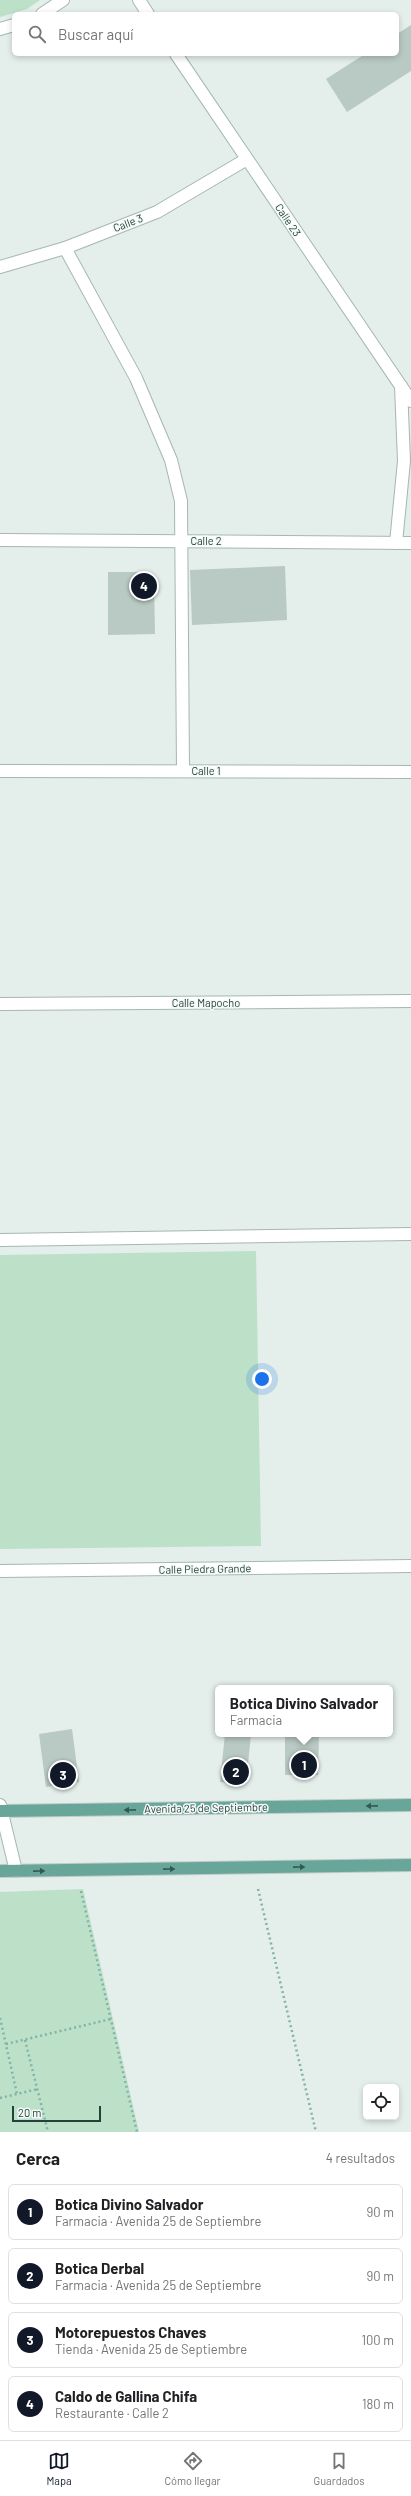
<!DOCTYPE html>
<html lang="es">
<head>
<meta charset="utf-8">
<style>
  :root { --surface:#fff; --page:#f6f6f6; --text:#202124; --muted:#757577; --line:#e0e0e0; --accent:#111827 }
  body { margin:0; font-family:Barlow,sans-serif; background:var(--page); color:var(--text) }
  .controls { position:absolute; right:12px; bottom:12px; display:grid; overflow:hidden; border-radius:6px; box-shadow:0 2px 6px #0003 }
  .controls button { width:36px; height:36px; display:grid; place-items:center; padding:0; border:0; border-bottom:1px solid var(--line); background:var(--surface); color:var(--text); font:20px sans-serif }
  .scale { position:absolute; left:12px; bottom:10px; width:89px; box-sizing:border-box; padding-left:4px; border:2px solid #22413b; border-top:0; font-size:11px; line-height:14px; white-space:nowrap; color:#22413b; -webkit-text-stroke:3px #f5faf8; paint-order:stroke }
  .you { position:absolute; left:262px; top:1379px; width:14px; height:14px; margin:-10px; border:3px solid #fff; border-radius:50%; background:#1a73e8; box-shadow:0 0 0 6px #1a73e833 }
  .badge { display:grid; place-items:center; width:26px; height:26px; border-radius:50%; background:var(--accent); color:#fff; font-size:13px; font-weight:700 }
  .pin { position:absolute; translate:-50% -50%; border:2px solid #fff; box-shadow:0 1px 4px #0006 }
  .popup { position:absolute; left:215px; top:1685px; width:178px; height:52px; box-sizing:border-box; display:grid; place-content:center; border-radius:6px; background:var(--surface); filter:drop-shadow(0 1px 3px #0005); font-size:13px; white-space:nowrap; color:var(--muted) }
  .popup b { font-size:15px; color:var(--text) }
  .popup::after { content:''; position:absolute; left:50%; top:100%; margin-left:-8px; border:8px solid transparent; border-top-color:var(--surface) }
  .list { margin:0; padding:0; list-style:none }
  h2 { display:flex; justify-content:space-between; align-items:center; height:52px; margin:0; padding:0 16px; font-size:17px }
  h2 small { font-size:13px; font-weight:400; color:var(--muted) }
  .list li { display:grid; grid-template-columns:26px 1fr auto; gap:12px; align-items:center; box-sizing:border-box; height:56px; margin:0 8px 8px; padding:0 8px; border:1px solid var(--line); border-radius:6px }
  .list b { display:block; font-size:15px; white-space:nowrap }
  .list p { margin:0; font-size:13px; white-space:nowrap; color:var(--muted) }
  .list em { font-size:13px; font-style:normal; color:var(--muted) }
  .icon { flex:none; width:22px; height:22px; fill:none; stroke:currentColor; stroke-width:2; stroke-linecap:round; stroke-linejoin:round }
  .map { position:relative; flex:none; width:411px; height:2132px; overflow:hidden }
  .search { position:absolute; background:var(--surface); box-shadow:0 2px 6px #0003; left:12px; right:12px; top:12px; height:44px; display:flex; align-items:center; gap:10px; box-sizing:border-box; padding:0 14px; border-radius:6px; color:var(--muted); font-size:15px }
  .sheet { height:308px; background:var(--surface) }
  nav { display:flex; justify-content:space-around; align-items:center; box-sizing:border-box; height:56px; border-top:1px solid var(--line); background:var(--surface); font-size:11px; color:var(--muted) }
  nav a { display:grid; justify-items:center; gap:2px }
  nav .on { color:var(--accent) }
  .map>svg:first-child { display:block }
  .green { fill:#bde0c8 }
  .building { fill:#b9c9c4 }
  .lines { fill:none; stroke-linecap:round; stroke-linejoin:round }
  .minor-casing { stroke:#a6b7b2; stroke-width:14 }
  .major-casing { stroke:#c1cac8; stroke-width:14 }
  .path { stroke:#83b3a7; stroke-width:2.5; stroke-dasharray:2 3; stroke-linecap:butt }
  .minor { stroke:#fff; stroke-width:12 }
  .major { stroke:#67a699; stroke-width:12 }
  .oneway { fill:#335a52 }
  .labels { text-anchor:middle; stroke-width:3; stroke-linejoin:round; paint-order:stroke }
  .street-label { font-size:11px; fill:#22413b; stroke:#f5faf8 }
</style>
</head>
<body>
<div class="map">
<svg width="411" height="2132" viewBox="0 0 411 2132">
  <rect width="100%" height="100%" fill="#e4eeea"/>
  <g class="green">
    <polygon points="0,0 40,0 27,9 0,17"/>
    <polygon points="256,1251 261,1546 0,1549 0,1255"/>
    <polygon points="83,1889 139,2132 0,2132 0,1892"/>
  </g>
  <g class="building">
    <polygon points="411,25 411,71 347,112 326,79 365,54 397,54 397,34"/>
    <polygon points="285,566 287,620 192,625 190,570"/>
    <polygon points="108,572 146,572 154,582 155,634 108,635"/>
    <polygon points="72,1729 79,1782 46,1787 39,1734"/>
    <polygon points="225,1734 251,1734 246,1784 220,1782"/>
    <polygon points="285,1734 319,1734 318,1775 285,1775"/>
  </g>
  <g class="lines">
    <defs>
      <g id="minor">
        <polyline points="139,0 148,14"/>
        <polyline points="42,14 63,0"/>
        <polyline points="0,29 14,25"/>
        <polyline points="176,54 411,401"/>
        <polyline points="65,248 136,378 171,460 181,501 183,771"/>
        <polyline points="0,267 65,248 157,212 247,159"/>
        <polyline points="0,540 411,543"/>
        <polyline points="396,543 404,461 401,386"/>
        <polyline points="0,771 411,772"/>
        <polyline points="0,1004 411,1001"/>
        <polyline points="0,1240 411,1234"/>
        <polyline points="0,1571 411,1566"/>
        <polyline points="0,1805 16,1871"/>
      </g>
      <g id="major">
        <polyline points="0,1811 411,1805"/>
        <polyline points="0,1871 411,1865"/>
      </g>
    </defs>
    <use href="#minor" class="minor-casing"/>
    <use href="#major" class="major-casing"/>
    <g class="path">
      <polyline points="258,1889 316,2132"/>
      <polyline points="81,1891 137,2132"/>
      <polyline points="0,2018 17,2094"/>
      <polyline points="25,2040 48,2132"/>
      <polyline points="6,2044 111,2019"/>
      <polyline points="0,2098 38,2089"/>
    </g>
    <use href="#minor" class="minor"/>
    <use href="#major" class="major"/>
  </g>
  <defs><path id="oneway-solid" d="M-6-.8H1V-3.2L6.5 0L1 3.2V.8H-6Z"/></defs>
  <g class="oneway">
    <use href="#oneway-solid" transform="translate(372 1806) rotate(179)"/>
    <use href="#oneway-solid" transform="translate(130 1810) rotate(179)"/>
    <use href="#oneway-solid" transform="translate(299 1867) rotate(-1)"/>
    <use href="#oneway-solid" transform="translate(169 1869) rotate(-1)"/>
    <use href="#oneway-solid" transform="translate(39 1871) rotate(-1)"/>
  </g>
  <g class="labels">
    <g class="street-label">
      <text transform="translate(288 220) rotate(56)" y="4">Calle 23</text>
      <text transform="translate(128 223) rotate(-21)" y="4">Calle 3</text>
      <text x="206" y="545">Calle 2</text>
      <text x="206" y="775">Calle 1</text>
      <text x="206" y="1007">Calle Mapocho</text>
      <text transform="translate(205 1569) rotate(-1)" y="4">Calle Piedra Grande</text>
      <text transform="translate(206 1808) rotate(-1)" y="4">Avenida 25 de Septiembre</text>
    </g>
  </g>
</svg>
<div class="controls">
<button><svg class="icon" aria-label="locate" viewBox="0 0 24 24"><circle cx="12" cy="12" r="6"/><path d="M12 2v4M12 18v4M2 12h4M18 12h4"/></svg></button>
</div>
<div class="scale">20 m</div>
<div class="you"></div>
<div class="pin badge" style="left:304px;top:1765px">1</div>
<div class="popup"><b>Botica Divino Salvador</b>Farmacia</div>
<div class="pin badge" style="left:236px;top:1772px">2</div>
<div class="pin badge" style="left:63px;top:1775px">3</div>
<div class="pin badge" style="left:144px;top:586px">4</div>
<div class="search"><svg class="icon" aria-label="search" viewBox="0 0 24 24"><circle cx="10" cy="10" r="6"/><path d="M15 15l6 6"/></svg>Buscar aquí</div>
</div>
<section class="sheet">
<h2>Cerca<small>4 resultados</small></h2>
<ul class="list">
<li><span class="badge">1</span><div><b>Botica Divino Salvador</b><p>Farmacia · Avenida 25 de Septiembre</p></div><em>90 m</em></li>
<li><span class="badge">2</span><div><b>Botica Derbal</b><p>Farmacia · Avenida 25 de Septiembre</p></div><em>90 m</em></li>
<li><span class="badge">3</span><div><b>Motorepuestos Chaves</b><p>Tienda · Avenida 25 de Septiembre</p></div><em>100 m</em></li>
<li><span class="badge">4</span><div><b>Caldo de Gallina Chifa</b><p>Restaurante · Calle 2</p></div><em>180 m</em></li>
</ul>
</section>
<nav>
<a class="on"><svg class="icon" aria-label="map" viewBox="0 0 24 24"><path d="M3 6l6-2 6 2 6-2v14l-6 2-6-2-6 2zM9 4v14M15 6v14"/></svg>Mapa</a>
<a><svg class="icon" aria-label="directions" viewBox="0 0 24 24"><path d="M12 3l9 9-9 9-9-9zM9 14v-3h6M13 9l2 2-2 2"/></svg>Cómo llegar</a>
<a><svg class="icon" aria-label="saved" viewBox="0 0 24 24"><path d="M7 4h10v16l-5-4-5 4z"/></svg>Guardados</a>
</nav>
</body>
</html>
